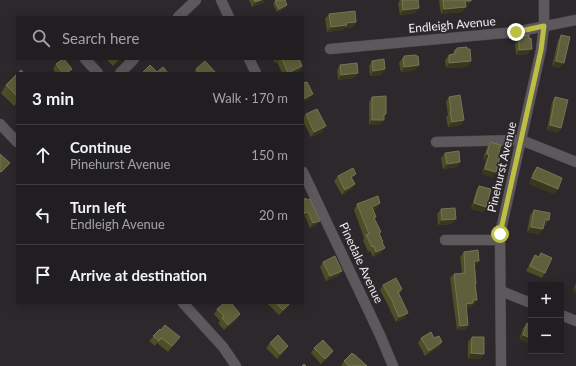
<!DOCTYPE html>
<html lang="en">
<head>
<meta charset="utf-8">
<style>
  :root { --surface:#211e21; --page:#2d2b2e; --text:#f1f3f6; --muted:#a2a2a5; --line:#3e3c3f }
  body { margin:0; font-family:Lato,sans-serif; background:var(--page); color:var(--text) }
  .controls { position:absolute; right:12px; bottom:12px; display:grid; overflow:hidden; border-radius:0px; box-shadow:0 2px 10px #0003 }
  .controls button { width:36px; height:36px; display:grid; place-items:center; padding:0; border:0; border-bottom:1px solid var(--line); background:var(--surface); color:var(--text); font:20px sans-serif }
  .stop { position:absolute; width:12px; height:12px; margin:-9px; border:3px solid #bdbf43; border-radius:50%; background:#fff }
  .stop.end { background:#bdbf43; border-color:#fff; box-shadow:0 1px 4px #0008 }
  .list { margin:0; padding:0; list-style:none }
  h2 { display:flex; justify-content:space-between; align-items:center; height:52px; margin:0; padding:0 16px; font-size:17px }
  h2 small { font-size:13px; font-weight:400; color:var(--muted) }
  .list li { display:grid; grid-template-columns:26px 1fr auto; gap:12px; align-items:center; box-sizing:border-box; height:60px; padding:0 16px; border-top:1px solid var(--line) }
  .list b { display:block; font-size:15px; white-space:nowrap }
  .list p { margin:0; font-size:13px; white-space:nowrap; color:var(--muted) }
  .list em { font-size:13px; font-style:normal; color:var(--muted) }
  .icon { flex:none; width:22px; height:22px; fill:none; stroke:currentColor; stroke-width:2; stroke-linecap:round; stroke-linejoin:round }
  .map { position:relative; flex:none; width:576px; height:366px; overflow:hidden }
  .search { position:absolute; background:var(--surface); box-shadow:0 2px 10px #0003; left:16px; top:16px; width:288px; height:44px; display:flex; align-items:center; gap:10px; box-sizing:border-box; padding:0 14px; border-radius:0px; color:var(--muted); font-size:15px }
  .panel { position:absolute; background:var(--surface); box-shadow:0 2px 10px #0003; left:16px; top:72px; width:288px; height:232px; border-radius:0px }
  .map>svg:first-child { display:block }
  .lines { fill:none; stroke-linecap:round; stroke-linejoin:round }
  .street-casing { stroke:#4a464a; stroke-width:11 }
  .street { stroke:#5c585c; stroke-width:10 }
  .wall { fill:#4d4e25 }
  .shaded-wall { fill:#39381f }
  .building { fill:#5f5f3b; stroke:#767557 }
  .route { stroke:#bdbf43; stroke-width:5 }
  .labels { text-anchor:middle; stroke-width:3.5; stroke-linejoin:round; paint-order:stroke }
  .street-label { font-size:12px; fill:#f0edf0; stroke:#2c282c }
</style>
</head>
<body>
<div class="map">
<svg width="576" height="366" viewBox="0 0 576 366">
  <rect width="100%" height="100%" fill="#2c282c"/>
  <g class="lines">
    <defs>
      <g id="street">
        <polyline points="221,0 229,17"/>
        <polyline points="178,17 196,0"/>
        <polyline points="330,49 516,32 576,20"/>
        <polyline points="85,59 98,73"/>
        <polyline points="249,59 256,73"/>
        <polyline points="120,73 134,59"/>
        <polyline points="0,124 17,142"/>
        <polyline points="436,142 521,140 576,162"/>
        <polyline points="303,172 380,335 393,366"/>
        <polyline points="445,240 500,240"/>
        <polyline points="501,291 531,303"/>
        <polyline points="183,303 223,347 236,366"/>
        <polyline points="561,315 576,321"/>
        <polyline points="501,366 500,234 541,50 544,26 544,0"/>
      </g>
    </defs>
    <use href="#street" class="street-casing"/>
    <use href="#street" class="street"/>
  </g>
  <g class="wall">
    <polygon points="249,0 265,0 263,3 252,7"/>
    <polygon points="400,0 418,0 419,8 415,13 400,15 398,3"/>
    <polygon points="440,0 443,0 468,6 466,6 462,12 441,14 439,1"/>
    <polygon points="275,1 285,8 277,12 273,4"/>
    <polygon points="329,14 356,22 353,27 344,28 343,30 327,32 325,19"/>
    <polygon points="561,35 560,68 552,66 558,40"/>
    <polygon points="520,36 528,54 516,55 515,44"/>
    <polygon points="457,48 467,49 471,61 467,67 446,68 445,60 449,55 452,54"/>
    <polygon points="404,56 415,70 401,72 399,63"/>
    <polygon points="106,59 120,59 113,66"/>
    <polygon points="273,59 299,59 302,66 299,72 296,73 282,73 277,62 275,63"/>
    <polygon points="372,61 382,75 370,76 369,66"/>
    <polygon points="56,64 69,73 56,73 53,69"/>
    <polygon points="340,65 354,78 338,80 337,70"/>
    <polygon points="196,69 216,73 194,73"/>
    <polygon points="17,74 17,103 14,106 1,93 6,85"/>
    <polygon points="372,97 386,114 384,116 380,125 369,125 369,102"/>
    <polygon points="449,97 464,120 461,125 448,127 446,117 448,115 446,102"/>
    <polygon points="555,97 561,128 558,133 547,130 552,102"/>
    <polygon points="306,114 322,132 311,137 303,121 303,118"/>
    <polygon points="490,142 498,156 496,172 492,177 482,174 486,160 483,159 487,147"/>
    <polygon points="445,153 457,167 443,169 441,158"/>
    <polygon points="537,167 558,189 554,194 529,184 533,172"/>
    <polygon points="338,176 352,179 355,184 351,189 342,195 334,181"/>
    <polygon points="479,186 486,207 483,212 471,209 476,191"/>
    <polygon points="303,200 316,225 310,228 305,216 303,217"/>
    <polygon points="357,204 377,209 373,210 375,219 380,234 383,242 382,243 385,248 381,253 373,257 370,251 368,252 363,240 364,238 354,210"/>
    <polygon points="441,209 452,224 438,225 437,214"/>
    <polygon points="534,210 546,226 544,225 539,234 527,232 530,215"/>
    <polygon points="464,252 476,266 475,266 476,284 475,286 477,300 473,305 472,305 470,308 466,308 468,325 465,330 457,330 450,278 454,274 462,273 460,257"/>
    <polygon points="541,253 545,273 542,278 526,271 531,261 535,255 538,257"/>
    <polygon points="323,262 342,271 338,276 326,281 320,267"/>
    <polygon points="576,283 576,293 573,292"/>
    <polygon points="383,285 402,289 399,294 405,318 396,322 390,310 390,309 380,290"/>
    <polygon points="267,303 291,303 288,307 279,315"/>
    <polygon points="217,309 237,319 224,330 218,323 220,321 214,314"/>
    <polygon points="527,323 531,325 519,340 523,328"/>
    <polygon points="160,329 176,342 168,352 157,343 155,346 149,341"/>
    <polygon points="472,337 484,354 480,359 468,359 468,342"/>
    <polygon points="421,338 434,338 442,342 439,347 425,356 418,343"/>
    <polygon points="270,343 288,346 285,351 277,359 266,348"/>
    <polygon points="314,348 330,356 321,364 311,353"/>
    <polygon points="344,361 367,366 341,366"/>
  </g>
  <g class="shaded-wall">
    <polygon points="261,0 265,0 263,3 252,7 255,2"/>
    <polygon points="465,1 471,1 468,6 462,7"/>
    <polygon points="287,5 285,8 277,12 279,9"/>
    <polygon points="466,7 462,12 441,14 444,9"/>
    <polygon points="419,8 415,13 400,15 403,10"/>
    <polygon points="356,22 353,27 344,28 343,30 327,32 331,27 346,23"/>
    <polygon points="532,49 528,54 516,55 519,50"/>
    <polygon points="119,59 120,59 113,66 117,61"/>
    <polygon points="278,59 279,59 277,62 275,63"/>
    <polygon points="471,61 467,67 446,68 449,63"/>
    <polygon points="556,61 564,63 560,68 552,66"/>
    <polygon points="419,65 415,70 401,72 404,67"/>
    <polygon points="302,66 299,72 296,73 288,73"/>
    <polygon points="385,69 382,75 370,76 373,71"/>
    <polygon points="358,73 354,78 338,80 341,75"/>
    <polygon points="313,94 309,99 303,102 303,99"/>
    <polygon points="372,120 384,120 380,125 369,125"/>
    <polygon points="464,120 461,125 448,127 452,122"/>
    <polygon points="550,125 561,128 558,133 547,130"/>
    <polygon points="326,126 322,132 311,137 314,132"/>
    <polygon points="487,154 489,155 486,160 483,159"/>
    <polygon points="460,162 457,167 443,169 447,164"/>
    <polygon points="10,163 6,168 0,174 1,172"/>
    <polygon points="485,169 496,172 492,177 482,174"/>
    <polygon points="356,174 352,179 351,177"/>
    <polygon points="532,178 558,189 554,194 529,184"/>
    <polygon points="355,184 351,189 342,195 345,190"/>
    <polygon points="380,203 377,209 369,212 372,207"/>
    <polygon points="474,203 486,207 483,212 471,209"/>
    <polygon points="308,212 305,216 303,217 303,214"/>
    <polygon points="456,219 452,224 438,225 442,220"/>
    <polygon points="545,220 549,220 546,226 541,225"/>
    <polygon points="320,221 316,225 310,228 313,223"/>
    <polygon points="531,227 543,229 539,234 527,232"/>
    <polygon points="385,248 381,253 373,257 376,252"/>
    <polygon points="474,261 479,261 476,266 471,266"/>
    <polygon points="342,271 338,276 326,281 330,276"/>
    <polygon points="576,287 576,293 573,292"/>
    <polygon points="473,300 477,300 473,305 472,305 470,308 462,309 466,304"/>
    <polygon points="291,303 288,307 279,315 283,310"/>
    <polygon points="408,313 405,318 396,322 399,317"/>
    <polygon points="240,314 237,319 224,330 228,325"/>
    <polygon points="468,325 465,330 457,330 460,326"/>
    <polygon points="523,335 531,338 531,344 519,340"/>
    <polygon points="442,342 439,347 425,356 429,351"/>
    <polygon points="288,346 285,351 277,359 280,354"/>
    <polygon points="333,351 330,356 321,364 325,359"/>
    <polygon points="471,353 484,354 480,359 468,359"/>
  </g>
  <g class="building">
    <polygon points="254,0 261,0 255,2"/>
    <polygon points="278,0 285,0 287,5 279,9 275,1"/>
    <polygon points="402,0 418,0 419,8 403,10"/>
    <polygon points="443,0 471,0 471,1 465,1 466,7 444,9"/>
    <polygon points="355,11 356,22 346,23 347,25 331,27 329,14"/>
    <polygon points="529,35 529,39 531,38 532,49 519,50 519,39 520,39 520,36"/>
    <polygon points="561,35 570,37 564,63 556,61"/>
    <polygon points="467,47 467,49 470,49 471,61 449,63 449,55 455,54 455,50 457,50 457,48"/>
    <polygon points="416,55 416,56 418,56 419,65 404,67 403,58 405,57 404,56"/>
    <polygon points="63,59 64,59 72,69 67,73 63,73 56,64"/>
    <polygon points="282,59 299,59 302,66 288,73"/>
    <polygon points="384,59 385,69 373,71 372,61"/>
    <polygon points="205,61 216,73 200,73 196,69"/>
    <polygon points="357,63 358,73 341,75 340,65"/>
    <polygon points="150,65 157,72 163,67 168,73 142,73"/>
    <polygon points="21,70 24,73 18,73"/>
    <polygon points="17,74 17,96 6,85"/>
    <polygon points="307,82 313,94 303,99 303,83"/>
    <polygon points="460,95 464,120 452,122 450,112 451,112 449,97"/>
    <polygon points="386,96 386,114 384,114 384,120 372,120 372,97"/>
    <polygon points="555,97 568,100 561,128 550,125"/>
    <polygon points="317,109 326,126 314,132 306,114"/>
    <polygon points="490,142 501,145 498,156 500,156 496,172 485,169 489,155 487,154"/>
    <polygon points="459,151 460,162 447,164 445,153"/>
    <polygon points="0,154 10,163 1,172 0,171"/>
    <polygon points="537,167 562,178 558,189 532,178"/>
    <polygon points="353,168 356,174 351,177 355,184 345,190 338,176"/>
    <polygon points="479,186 491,189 486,207 474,203"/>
    <polygon points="378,196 380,203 372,207 376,217 374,218 381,232 379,233 383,242 382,242 385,248 376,252 374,246 372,247 366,235 369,234 357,204"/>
    <polygon points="306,198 307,200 310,199 320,221 313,223 308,212 303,214 303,200"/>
    <polygon points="455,208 456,219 442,220 441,209"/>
    <polygon points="534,210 550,213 549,220 545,220 543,229 531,227"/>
    <polygon points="478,250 479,261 474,261 476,284 475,284 477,300 473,300 473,303 466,304 468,325 460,326 454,274 465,273 464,252"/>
    <polygon points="541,253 552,258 545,273 530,266 535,255 539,257"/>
    <polygon points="335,256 342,271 330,276 323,262"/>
    <polygon points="396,278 402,289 398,292 408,313 399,317 393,304 394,304 383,285"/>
    <polygon points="224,303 231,303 240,314 228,325 222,318 224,316 217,309"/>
    <polygon points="276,303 290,303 283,310"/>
    <polygon points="527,323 531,325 531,338 523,335"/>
    <polygon points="165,325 180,337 172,346 161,338 159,341 153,336 160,329 161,330"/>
    <polygon points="431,332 434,338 439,336 442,342 429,351 421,338"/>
    <polygon points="278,335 288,346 280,354 270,343"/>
    <polygon points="472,337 484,337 484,354 471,353"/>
    <polygon points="323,340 333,351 325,359 314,348"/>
    <polygon points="352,353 353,355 354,354 367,366 349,366 344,361"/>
    <polygon points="304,364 306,366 302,366"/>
  </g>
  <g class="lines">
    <polyline class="route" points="500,234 541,50 544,26 516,32"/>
  </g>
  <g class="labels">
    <g class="street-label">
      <text transform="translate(452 25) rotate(-5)" y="4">Endleigh Avenue</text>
      <text transform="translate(502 167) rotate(-77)" y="4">Pinehurst Avenue</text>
      <text transform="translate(361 263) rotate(65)" y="4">Pinedale Avenue</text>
    </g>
  </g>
</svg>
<div class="controls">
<button>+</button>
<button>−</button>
</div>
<div class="stop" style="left:500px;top:234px"></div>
<div class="stop end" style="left:516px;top:32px"></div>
<div class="search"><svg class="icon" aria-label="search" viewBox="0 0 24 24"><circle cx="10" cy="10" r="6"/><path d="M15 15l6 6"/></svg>Search here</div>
<section class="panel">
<h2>3 min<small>Walk · 170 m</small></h2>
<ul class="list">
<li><svg class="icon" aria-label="ahead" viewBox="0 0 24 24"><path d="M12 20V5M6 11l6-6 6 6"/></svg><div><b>Continue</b><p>Pinehurst Avenue</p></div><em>150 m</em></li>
<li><svg class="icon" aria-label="left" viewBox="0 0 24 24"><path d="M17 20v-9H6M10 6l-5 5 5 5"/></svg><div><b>Turn left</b><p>Endleigh Avenue</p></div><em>20 m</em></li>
<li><svg class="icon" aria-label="arrive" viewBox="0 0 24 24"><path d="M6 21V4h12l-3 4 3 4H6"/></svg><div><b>Arrive at destination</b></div></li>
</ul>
</section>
</div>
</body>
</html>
